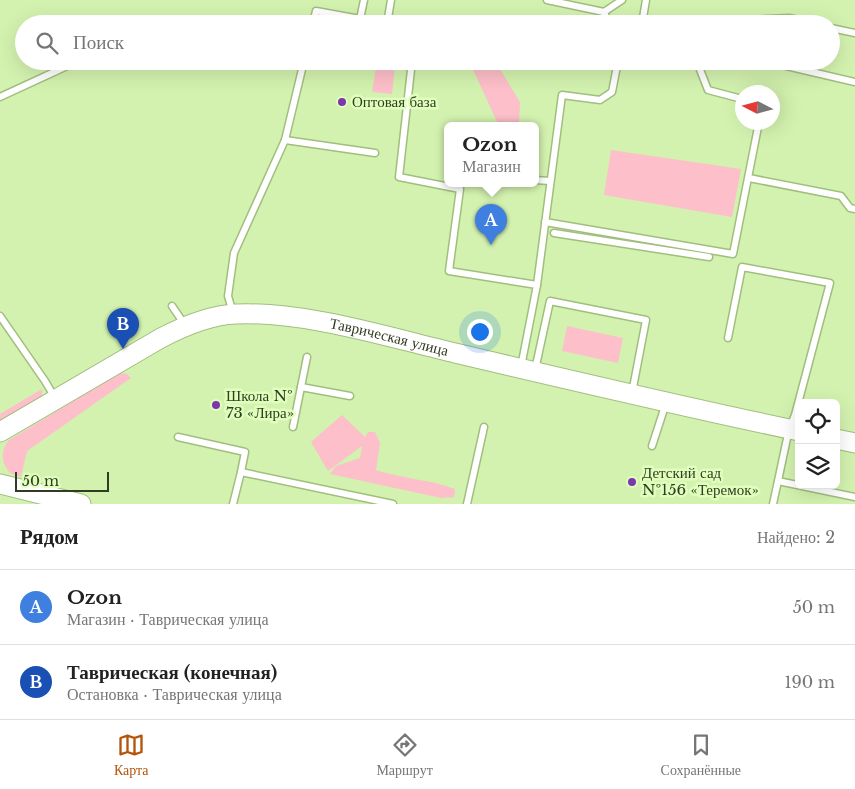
<!DOCTYPE html>
<html lang="ru">
<head>
<meta charset="utf-8">
<style>
  :root { --surface:#fff; --page:#f6f6f6; --text:#222; --muted:#767676; --line:#e0e0e0; --accent:#b45309 }
  body { margin:0; font-family:"Libre Baskerville",serif; background:var(--page); color:var(--text) }
  .controls { position:absolute; right:15px; bottom:15px; display:grid; overflow:hidden; border-radius:8px; box-shadow:0 5px 20px #0002 }
  .controls button { width:45px; height:45px; display:grid; place-items:center; padding:0; border:0; border-bottom:1px solid var(--line); background:var(--surface); color:var(--text); font:25px sans-serif }
  .compass { position:absolute; left:735px; top:85px; width:45px; height:45px; border-radius:50%; background:var(--surface); box-shadow:0 5px 20px #0002; rotate:276deg }
  .scale { position:absolute; left:15px; bottom:12px; width:94px; box-sizing:border-box; padding-left:5px; border:2px solid #313c22; border-top:0; font-size:14px; line-height:18px; white-space:nowrap; color:#313c22; -webkit-text-stroke:4px #e0ffbc; paint-order:stroke }
  .you { position:absolute; left:479px; top:331px; width:18px; height:18px; margin:-12px; border:4px solid #fff; border-radius:50%; background:#1a73e8; box-shadow:0 0 0 8px #1a73e833 }
  .badge { display:grid; place-items:center; width:32px; height:32px; border-radius:50%; background:var(--accent); color:#fff; font-size:16px; font-weight:700 }
  .pin { position:absolute; translate:-50% -41px; filter:drop-shadow(0 1px 2px #0008) }
  .pin::after { content:''; position:absolute; top:26px; width:18px; height:15px; background:inherit; clip-path:polygon(0 0,100% 0,50% 100%) }
  .popup { position:absolute; left:444px; top:122px; width:95px; height:65px; box-sizing:border-box; display:grid; place-content:center; border-radius:8px; background:var(--surface); filter:drop-shadow(0 1px 4px #0005); font-size:16px; white-space:nowrap; color:var(--muted) }
  .popup b { font-size:19px; color:var(--text) }
  .popup::after { content:''; position:absolute; left:50%; top:100%; margin-left:-10px; border:10px solid transparent; border-top-color:var(--surface) }
  .list { margin:0; padding:0; list-style:none }
  h2 { display:flex; justify-content:space-between; align-items:center; height:65px; margin:0; padding:0 20px; font-size:21px }
  h2 small { font-size:16px; font-weight:400; color:var(--muted) }
  .list li { display:grid; grid-template-columns:32px 1fr auto; gap:15px; align-items:center; box-sizing:border-box; height:75px; padding:0 20px; border-top:1px solid var(--line) }
  .list b { display:block; font-size:19px; white-space:nowrap }
  .list p { margin:0; font-size:16px; white-space:nowrap; color:var(--muted) }
  .list em { font-size:16px; font-style:normal; color:var(--muted) }
  .icon { flex:none; width:28px; height:28px; fill:none; stroke:currentColor; stroke-width:2; stroke-linecap:round; stroke-linejoin:round }
  .map { position:relative; flex:none; width:855px; height:504px; overflow:hidden }
  .search { position:absolute; background:var(--surface); box-shadow:0 5px 20px #0002; left:15px; right:15px; top:15px; height:55px; display:flex; align-items:center; gap:12px; box-sizing:border-box; padding:0 18px; border-radius:28px; color:var(--muted); font-size:19px }
  .sheet { height:215px; background:var(--surface) }
  nav { display:flex; justify-content:space-around; align-items:center; box-sizing:border-box; height:70px; border-top:1px solid var(--line); background:var(--surface); font-size:14px; color:var(--muted) }
  nav a { display:grid; justify-items:center; gap:2px }
  nav .on { color:var(--accent) }
  .map>svg:first-child { display:block }
  .green { fill:#fdbfc9 }
  .lines { fill:none; stroke-linecap:round; stroke-linejoin:round }
  .lane-casing { stroke:#a1be7e; stroke-width:9 }
  .secondary-casing { stroke:#a1be7e; stroke-width:21 }
  .lane { stroke:#fff; stroke-width:6 }
  .secondary { stroke:#fff; stroke-width:19 }
  .poi-dot { fill:#7b37ab; stroke:#e0ffbc; stroke-width:2 }
  .labels { text-anchor:middle; stroke-width:5; stroke-linejoin:round; paint-order:stroke }
  .poi-label { font-size:15px; fill:#313c22; stroke:#e0ffbc; text-anchor:start }
  .street-label { font-size:15px; fill:#313c22; stroke:#e0ffbc }
</style>
</head>
<body>
<div class="map">
<svg width="855" height="504" viewBox="0 0 855 504">
  <rect width="100%" height="100%" fill="#d3f2af"/>
  <g class="green">
    <polygon points="377,61 392,61 395,65 392,94 372,92"/>
    <polygon points="469,61 495,61 520,102 519,124 532,126 499,126"/>
    <polygon points="611,150 741,169 732,217 604,195"/>
    <polygon points="567,326 623,338 618,363 562,351"/>
    <path d="M120,373L127,374L131,378L27,451L21,477L10,473C1,463 0,450 9,440Z"/>
    <polygon points="42,389 42,398 0,422 0,414"/>
    <path d="M342,415L365,437L368,432H375L380,443L376,470C402,479 429,479 455,489L454,497L441,498L330,474L336,466L360,458L362,446L328,471L311,442Z"/>
  </g>
  <g class="lines">
    <defs>
      <g id="lane">
        <polyline points="547,0 604,12 622,0"/>
        <polyline points="604,12 609,24"/>
        <polyline points="313,24 316,11 360,19 364,0"/>
        <polyline points="390,24 388,18 391,0"/>
        <polyline points="642,24 646,0"/>
        <polyline points="748,24 748,20 789,18 815,24"/>
        <polyline points="831,28 855,33"/>
        <polyline points="407,61 411,70 399,177 460,189 449,271 537,285 521,367"/>
        <polyline points="693,61 697,62 708,90 742,99"/>
        <polyline points="765,61 855,82"/>
        <polyline points="0,97 78,61"/>
        <polyline points="285,140 375,153"/>
        <polyline points="749,178 841,196 850,208 855,209"/>
        <polyline points="535,180 550,181"/>
        <polyline points="545,222 733,254 759,122"/>
        <polyline points="554,233 709,257"/>
        <polyline points="537,285 562,95 600,100 612,92 618,61"/>
        <polyline points="172,306 185,325"/>
        <polyline points="233,313 228,296 234,253 285,140 304,61"/>
        <polyline points="0,316 45,381 55,398"/>
        <polyline points="728,338 742,267 830,283 795,415 789,429 778,481 855,497"/>
        <polyline points="535,370 550,301 646,320 632,393"/>
        <polyline points="301,387 307,357"/>
        <polyline points="293,427 301,387 350,396"/>
        <polyline points="178,437 245,452 241,472"/>
        <polyline points="652,446 666,403"/>
        <polyline points="233,504 241,472 393,504"/>
        <polyline points="467,504 484,427"/>
        <polyline points="773,504 778,481"/>
      </g>
      <g id="secondary">
        <path id="s1" d="M0,432L161,338C184,326 210,315 236,314C305,311 388,337 455,353C570,380 684,407 799,431"/>
        <polyline points="836,439 855,443"/>
        <polyline points="0,484 81,504"/>
      </g>
    </defs>
    <use href="#lane" class="lane-casing"/>
    <use href="#secondary" class="secondary-casing"/>
    <use href="#lane" class="lane"/>
    <use href="#secondary" class="secondary"/>
  </g>
  <g class="poi-dot">
    <circle cx="342" cy="102" r="5"/>
    <circle cx="216" cy="405" r="5"/>
    <circle cx="632" cy="482" r="5"/>
  </g>
  <g class="labels">
    <g class="poi-label">
      <text x="352" y="107">Оптовая база</text>
      <text x="226" y="401">Школа №<tspan x="226" dy="17">73 «Лира»</tspan></text>
      <text x="642" y="478">Детский сад<tspan x="642" dy="17">№156 «Теремок»</tspan></text>
    </g>
    <g class="street-label">
      <text dy="5" stroke="none"><textPath href="#s1" startOffset="421">Таврическая улица</textPath></text>
    </g>
  </g>
</svg>
<div class="controls">
<button><svg class="icon" aria-label="locate" viewBox="0 0 24 24"><circle cx="12" cy="12" r="6"/><path d="M12 2v4M12 18v4M2 12h4M18 12h4"/></svg></button>
<button><svg class="icon" aria-label="layers" viewBox="0 0 24 24"><path d="M12 4l9 5-9 5-9-5zM3 14l9 5 9-5"/></svg></button>
</div>
<svg class="compass" viewBox="-18 -18 36 36"><path d="M0-13l5 13h-10z" fill="#e53935"/><path d="M0 13l5-13h-10z" fill="#767676"/></svg>
<div class="scale">50 m</div>
<div class="you"></div>
<div class="pin badge" style="left:491px;top:245px;background:#3f7fe0">A</div>
<div class="popup"><b>Ozon</b>Магазин</div>
<div class="pin badge" style="left:123px;top:349px;background:#1a4fb4">B</div>
<div class="search"><svg class="icon" aria-label="search" viewBox="0 0 24 24"><circle cx="10" cy="10" r="6"/><path d="M15 15l6 6"/></svg>Поиск</div>
</div>
<section class="sheet">
<h2>Рядом<small>Найдено: 2</small></h2>
<ul class="list">
<li><span class="badge" style="background:#3f7fe0">A</span><div><b>Ozon</b><p>Магазин · Таврическая улица</p></div><em>50 m</em></li>
<li><span class="badge" style="background:#1a4fb4">B</span><div><b>Таврическая (конечная)</b><p>Остановка · Таврическая улица</p></div><em>190 m</em></li>
</ul>
</section>
<nav>
<a class="on"><svg class="icon" aria-label="map" viewBox="0 0 24 24"><path d="M3 6l6-2 6 2 6-2v14l-6 2-6-2-6 2zM9 4v14M15 6v14"/></svg>Карта</a>
<a><svg class="icon" aria-label="directions" viewBox="0 0 24 24"><path d="M12 3l9 9-9 9-9-9zM9 14v-3h6M13 9l2 2-2 2"/></svg>Маршрут</a>
<a><svg class="icon" aria-label="saved" viewBox="0 0 24 24"><path d="M7 4h10v16l-5-4-5 4z"/></svg>Сохранённые</a>
</nav>
</body>
</html>
